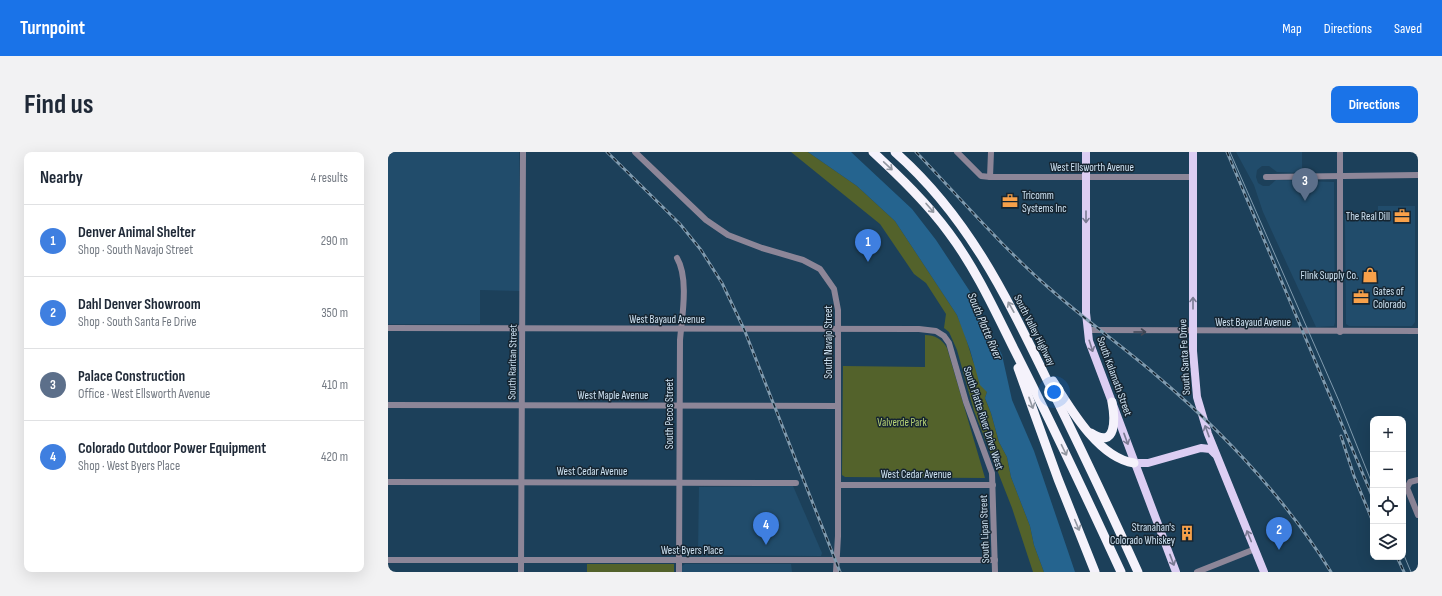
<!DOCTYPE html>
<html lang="en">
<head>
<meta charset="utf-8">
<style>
  :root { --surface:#fff; --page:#f2f2f3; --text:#1f2937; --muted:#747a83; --line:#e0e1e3; --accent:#1a73e8 }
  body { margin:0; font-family:"Sofia Sans Condensed",sans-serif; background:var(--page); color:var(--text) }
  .controls { position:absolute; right:12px; bottom:12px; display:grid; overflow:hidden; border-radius:8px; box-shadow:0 4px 16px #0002 }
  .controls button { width:36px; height:36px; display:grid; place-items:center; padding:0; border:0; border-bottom:1px solid var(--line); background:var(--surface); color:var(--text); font:20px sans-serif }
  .you { position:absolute; left:666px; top:240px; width:14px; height:14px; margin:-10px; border:3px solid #fff; border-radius:50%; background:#1a73e8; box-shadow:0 0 0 6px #1a73e833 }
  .badge { display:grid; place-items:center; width:26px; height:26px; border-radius:50%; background:var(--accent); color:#fff; font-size:13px; font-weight:700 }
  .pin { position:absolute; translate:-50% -33px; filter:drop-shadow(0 1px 2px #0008) }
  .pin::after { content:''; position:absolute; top:21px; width:14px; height:12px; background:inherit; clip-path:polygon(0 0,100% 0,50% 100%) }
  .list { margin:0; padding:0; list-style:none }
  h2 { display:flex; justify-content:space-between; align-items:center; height:52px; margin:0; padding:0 16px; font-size:17px }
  h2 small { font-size:13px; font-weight:400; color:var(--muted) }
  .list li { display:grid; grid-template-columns:26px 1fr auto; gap:12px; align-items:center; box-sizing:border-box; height:72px; padding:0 16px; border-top:1px solid var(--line) }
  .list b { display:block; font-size:15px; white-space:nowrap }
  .list p { margin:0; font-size:13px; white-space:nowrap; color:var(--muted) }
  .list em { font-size:13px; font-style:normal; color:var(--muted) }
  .icon { flex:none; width:22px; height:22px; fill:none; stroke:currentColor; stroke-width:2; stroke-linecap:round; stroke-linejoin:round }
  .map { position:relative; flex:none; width:1030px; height:420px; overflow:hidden; border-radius:8px }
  header { display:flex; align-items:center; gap:24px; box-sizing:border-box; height:56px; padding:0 20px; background:var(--accent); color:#fff }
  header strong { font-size:19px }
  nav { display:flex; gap:22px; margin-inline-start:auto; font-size:14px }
  .intro { display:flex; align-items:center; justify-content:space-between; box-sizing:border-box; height:96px; padding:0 24px }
  h1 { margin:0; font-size:28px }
  .button { padding:10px 18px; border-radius:8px; background:var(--accent); color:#fff; font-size:14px; font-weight:700 }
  main { display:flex; gap:24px; padding:0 24px }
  aside { flex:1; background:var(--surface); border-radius:8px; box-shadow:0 4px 16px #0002 }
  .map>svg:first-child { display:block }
  .built { fill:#214c6b }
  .green { fill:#53622b }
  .water { fill:#25648f }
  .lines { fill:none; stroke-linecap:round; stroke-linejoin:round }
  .minor { stroke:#8d8698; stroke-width:6 }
  .major { stroke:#dccef3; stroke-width:8 }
  .highway { stroke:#f5f2fb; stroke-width:9 }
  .tram { stroke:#809baf; stroke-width:1 }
  .rail-casing { stroke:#809baf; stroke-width:3 }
  .rail { stroke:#162531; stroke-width:1.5; stroke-dasharray:4.5; stroke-linecap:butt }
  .oneway { stroke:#9196a0 }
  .oneway2 { stroke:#797a92 }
  .oneway3 { stroke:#404755 }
  .labels { text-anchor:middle; stroke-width:3; stroke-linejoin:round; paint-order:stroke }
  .street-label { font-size:11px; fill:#cde1f1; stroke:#162531 }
  .poi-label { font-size:11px; fill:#cde1f1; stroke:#162531; text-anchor:end }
  .park-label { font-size:11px; fill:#b8d375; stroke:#162531 }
  .water-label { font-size:12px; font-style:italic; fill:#d5e5f2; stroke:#162531 }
</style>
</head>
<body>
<header>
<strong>Turnpoint</strong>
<nav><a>Map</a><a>Directions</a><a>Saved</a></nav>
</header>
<div class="intro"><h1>Find us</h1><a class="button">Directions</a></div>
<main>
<aside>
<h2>Nearby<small>4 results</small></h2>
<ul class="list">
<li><span class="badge" style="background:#3f7fe0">1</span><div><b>Denver Animal Shelter</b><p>Shop · South Navajo Street</p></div><em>290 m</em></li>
<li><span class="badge" style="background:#3f7fe0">2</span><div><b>Dahl Denver Showroom</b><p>Shop · South Santa Fe Drive</p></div><em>350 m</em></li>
<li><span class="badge" style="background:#5c6f8a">3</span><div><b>Palace Construction</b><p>Office · West Ellsworth Avenue</p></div><em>410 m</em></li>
<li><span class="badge" style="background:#3f7fe0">4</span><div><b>Colorado Outdoor Power Equipment</b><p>Shop · West Byers Place</p></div><em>420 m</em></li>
</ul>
</aside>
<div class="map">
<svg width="1030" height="420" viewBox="0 0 1030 420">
  <rect width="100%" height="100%" fill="#1c405a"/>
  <g class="built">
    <polygon points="0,0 131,0 132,139 92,138 92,172 0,172"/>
    <polygon points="848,0 914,0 914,21 889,20 881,14 874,14 869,18 868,25 870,31 875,34 881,34 888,28 946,30 947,170 946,174 928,175 875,60 866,33"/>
    <polygon points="990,54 1027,54 1027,170 1024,174 961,174 958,172 957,67 990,67"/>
    <polygon points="405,334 434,401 433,404 310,403 311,335"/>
    <polygon points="297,412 403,412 404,420 294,420 294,414"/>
  </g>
  <g class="green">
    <polygon points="403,0 420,0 469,34 507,69 569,163 576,180 585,209 599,240 597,246 603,261 611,290 619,305 623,325 642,374 646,393 656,420 645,420 624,356 586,259 569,198 561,180 556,176 558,162 538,131 526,122 492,72"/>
    <path d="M537,183C547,183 554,187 559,196L597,326L457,325L454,323L455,214L537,215Z"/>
    <rect x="199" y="412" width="87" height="8"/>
  </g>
  <polygon class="water" points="420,0 463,0 524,57 548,88 581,138 614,203 624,248 646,299 687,420 656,420 646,393 642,374 623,325 619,305 611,290 603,261 597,246 599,240 592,233 582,198 569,163 507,69 469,34"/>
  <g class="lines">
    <g class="minor">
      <polyline points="247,0 318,68 340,83 374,96 415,108 432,117 446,137 450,158 450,384 448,420"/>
      <polyline points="569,0 593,24 602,25 805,25"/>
      <polyline points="952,0 952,180"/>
      <polyline points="602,25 603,0"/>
      <polyline points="878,25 1030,23"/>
      <path d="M289,106C301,126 294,165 292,188L291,420"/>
      <polyline points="0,176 531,177 548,179 556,184 561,191 578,250 604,321 607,420"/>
      <polyline points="699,178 1030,179"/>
      <polyline points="0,253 450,254"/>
      <polyline points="1030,328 1022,330 1019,336 1030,363"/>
      <polyline points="0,330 408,331"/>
      <polyline points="450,333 605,333"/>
      <polyline points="0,408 607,408"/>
      <polyline points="133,420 135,0"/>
      <polyline points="809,420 867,397"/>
    </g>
    <g class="major">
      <polyline points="698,0 698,161 701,189 788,420"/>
      <polyline points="805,0 805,199 809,245 820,282 876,420"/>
      <polyline points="746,311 760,311 813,296 822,297 827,302"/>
    </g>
    <g class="highway">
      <path d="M485,0C512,25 539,51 561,81C588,117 607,159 627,199C664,272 699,346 733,420"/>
      <path d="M507,0C582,66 620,148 663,236C693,297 722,358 750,420"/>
      <polyline points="630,216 670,327 707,420"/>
      <path d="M665,229C683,258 711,306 746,311"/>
      <path d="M703,281C729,298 727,266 724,250"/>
    </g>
    <g class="tram">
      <polyline points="842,0 951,249 985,334"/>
      <polyline points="1015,401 1023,420"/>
    </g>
    <defs>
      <g id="rail">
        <polyline points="219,0 292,72 313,98 334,131 356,177 452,420"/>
        <path d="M528,0C572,46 614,95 661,136C696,167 734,194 769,224C835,280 897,346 943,420"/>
        <polyline points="839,0 985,346"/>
        <polyline points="953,284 966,324 985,370"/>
        <polyline points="1009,405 1016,420"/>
      </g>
    </defs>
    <use href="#rail" class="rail-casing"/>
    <use href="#rail" class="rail"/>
  </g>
  <defs><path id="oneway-shaft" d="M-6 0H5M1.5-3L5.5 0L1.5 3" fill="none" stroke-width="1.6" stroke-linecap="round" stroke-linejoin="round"/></defs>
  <g class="oneway">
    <use href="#oneway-shaft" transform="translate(500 14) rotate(43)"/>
    <use href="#oneway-shaft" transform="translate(542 56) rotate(49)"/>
    <use href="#oneway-shaft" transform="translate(623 155) rotate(-119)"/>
    <use href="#oneway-shaft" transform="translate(643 251) rotate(70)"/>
    <use href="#oneway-shaft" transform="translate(676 298) rotate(64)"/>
    <use href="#oneway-shaft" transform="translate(689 373) rotate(67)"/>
  </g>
  <g class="oneway2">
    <use href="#oneway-shaft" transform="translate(698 65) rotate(90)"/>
    <use href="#oneway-shaft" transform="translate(805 151) rotate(-90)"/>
    <use href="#oneway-shaft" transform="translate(703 194) rotate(72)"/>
    <use href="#oneway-shaft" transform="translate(819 279) rotate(-110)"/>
    <use href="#oneway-shaft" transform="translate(738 287) rotate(70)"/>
    <use href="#oneway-shaft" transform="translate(861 384) rotate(-112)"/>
    <use href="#oneway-shaft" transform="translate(784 408) rotate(69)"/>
  </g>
  <use class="oneway3" href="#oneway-shaft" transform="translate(752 180)"/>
  <defs>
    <symbol id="office-bare" viewBox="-9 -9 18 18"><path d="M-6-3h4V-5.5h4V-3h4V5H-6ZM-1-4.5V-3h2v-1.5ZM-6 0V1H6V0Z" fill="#f8a14a" stroke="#162531" stroke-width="2.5" paint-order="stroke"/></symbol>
    <symbol id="shop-bare" viewBox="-9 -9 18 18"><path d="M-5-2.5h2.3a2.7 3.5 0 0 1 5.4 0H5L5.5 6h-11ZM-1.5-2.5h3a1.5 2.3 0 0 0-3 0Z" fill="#f8a14a" stroke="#162531" stroke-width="2.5" paint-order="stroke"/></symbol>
    <symbol id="building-bare" viewBox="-9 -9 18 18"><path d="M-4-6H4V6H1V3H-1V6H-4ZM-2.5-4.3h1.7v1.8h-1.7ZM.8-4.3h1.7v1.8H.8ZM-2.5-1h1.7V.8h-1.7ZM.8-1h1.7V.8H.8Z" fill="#f8a14a" stroke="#162531" stroke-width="2.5" paint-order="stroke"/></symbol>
  </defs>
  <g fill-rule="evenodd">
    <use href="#office-bare" x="611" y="38" width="22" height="22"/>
    <use href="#office-bare" x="1003" y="53" width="22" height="22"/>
    <use href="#shop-bare" x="971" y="112" width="22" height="22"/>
    <use href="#office-bare" x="962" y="134" width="22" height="22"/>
    <use href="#building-bare" x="788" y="370" width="22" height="22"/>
  </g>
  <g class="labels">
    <g class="street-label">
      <text x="704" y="19">West Ellsworth Avenue</text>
      <text x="279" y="171">West Bayaud Avenue</text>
      <text x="865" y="174">West Bayaud Avenue</text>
      <text transform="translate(647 178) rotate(63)" y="4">South Valley Highway</text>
      <text transform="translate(440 190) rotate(-90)" y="4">South Navajo Street</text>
      <text transform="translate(796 205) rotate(-93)" y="4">South Santa Fe Drive</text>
      <text transform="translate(124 210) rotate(-89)" y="4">South Raritan Street</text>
      <text transform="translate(727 224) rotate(70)" y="4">South Kalamath Street</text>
      <text x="225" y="247">West Maple Avenue</text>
      <text transform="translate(281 262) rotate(-90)" y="4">South Pecos Street</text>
      <text transform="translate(596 266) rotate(72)" y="4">South Platte River Drive West</text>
      <text x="204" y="323">West Cedar Avenue</text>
      <text x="528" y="326">West Cedar Avenue</text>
      <text transform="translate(596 377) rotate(-92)" y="4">South Lipan Street</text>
      <text x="304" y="402">West Byers Place</text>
    </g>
    <g class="poi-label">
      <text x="634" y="47" text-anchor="start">Tricomm<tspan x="634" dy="13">Systems Inc</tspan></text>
      <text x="1002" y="68">The Real Dill</text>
      <text x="970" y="127">Flink Supply Co.</text>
      <text x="985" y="143" text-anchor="start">Gates of<tspan x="985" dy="13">Colorado</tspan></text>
      <text x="787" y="379">Stranahan's<tspan x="787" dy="13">Colorado Whiskey</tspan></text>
    </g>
    <g class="park-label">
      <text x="514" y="274">Valverde Park</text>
    </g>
    <g class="water-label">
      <text transform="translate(597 174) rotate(67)" y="4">South Platte River</text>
    </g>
  </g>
</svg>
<div class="controls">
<button>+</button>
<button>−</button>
<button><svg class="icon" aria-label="locate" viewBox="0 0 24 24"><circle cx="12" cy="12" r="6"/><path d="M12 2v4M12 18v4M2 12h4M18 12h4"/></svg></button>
<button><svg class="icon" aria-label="layers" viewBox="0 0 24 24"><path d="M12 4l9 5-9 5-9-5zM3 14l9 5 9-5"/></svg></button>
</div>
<div class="you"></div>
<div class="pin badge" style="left:480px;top:110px;background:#3f7fe0">1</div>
<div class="pin badge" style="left:891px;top:398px;background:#3f7fe0">2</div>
<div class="pin badge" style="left:917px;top:49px;background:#5c6f8a">3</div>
<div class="pin badge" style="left:378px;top:393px;background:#3f7fe0">4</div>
</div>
</main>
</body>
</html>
